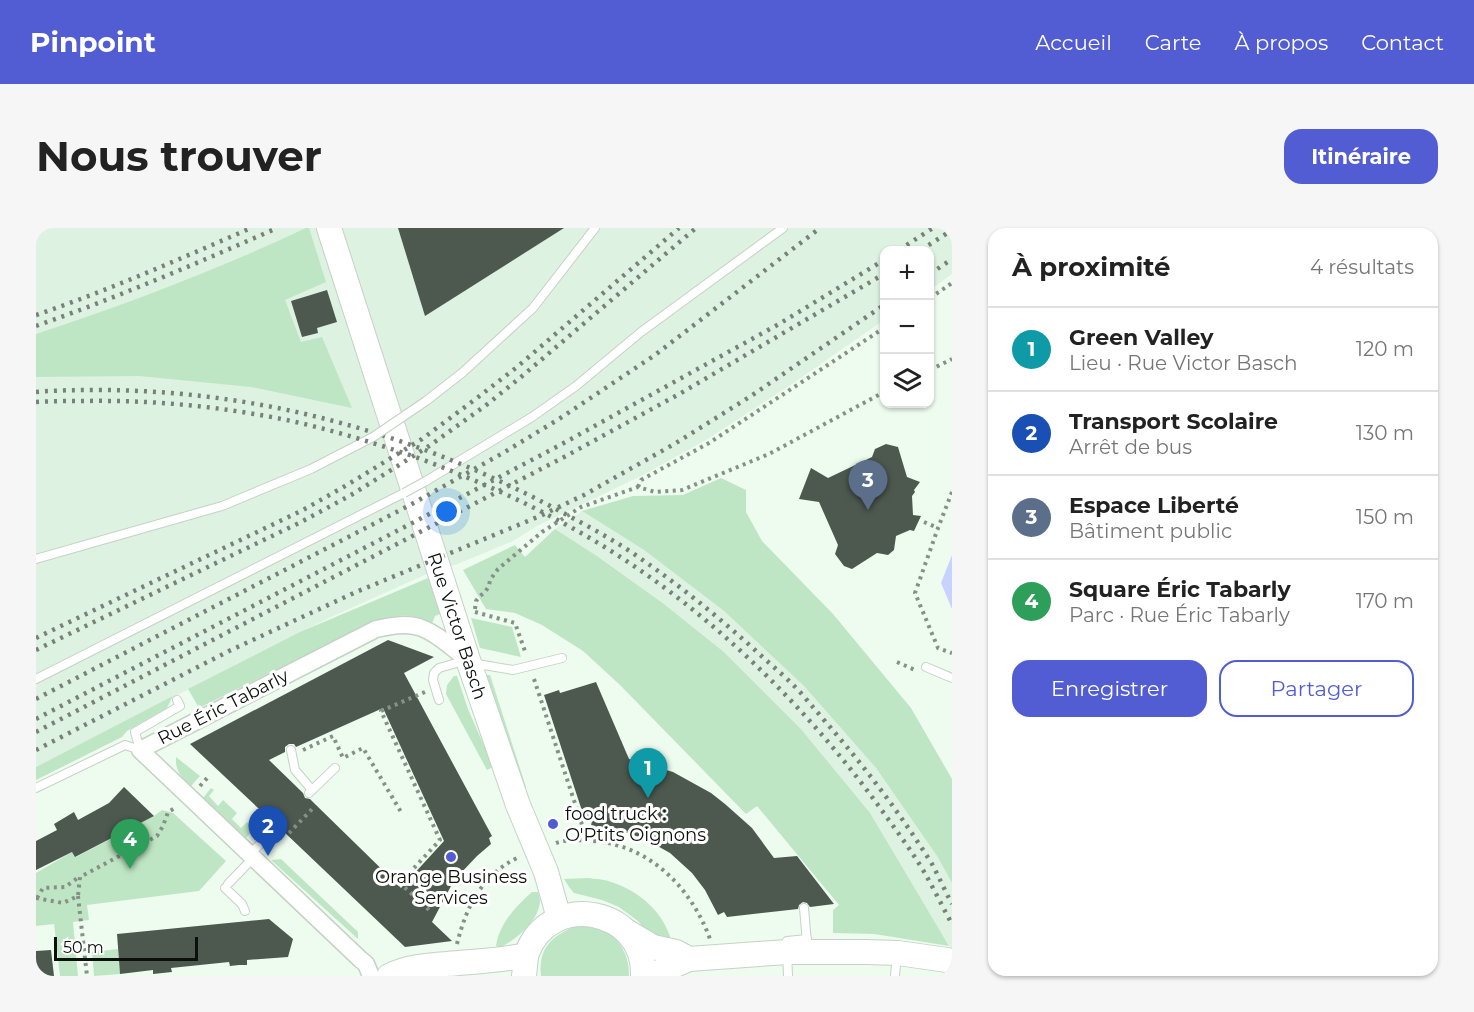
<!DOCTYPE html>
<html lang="fr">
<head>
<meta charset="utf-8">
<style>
  :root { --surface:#fff; --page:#f6f6f6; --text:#222; --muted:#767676; --line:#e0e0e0; --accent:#525cd3 }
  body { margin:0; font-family:Montserrat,sans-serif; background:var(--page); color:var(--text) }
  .controls { position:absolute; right:18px; top:18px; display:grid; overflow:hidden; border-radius:12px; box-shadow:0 2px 4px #0004 }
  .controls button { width:54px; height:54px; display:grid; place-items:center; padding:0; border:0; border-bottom:2px solid var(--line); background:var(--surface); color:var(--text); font:30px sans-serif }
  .scale { position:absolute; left:18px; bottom:15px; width:144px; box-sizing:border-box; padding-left:6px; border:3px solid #0c100c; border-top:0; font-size:16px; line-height:21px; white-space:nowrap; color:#0c100c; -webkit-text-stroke:4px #fff; paint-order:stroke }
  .you { position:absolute; left:411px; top:284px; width:21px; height:21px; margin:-15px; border:4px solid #fff; border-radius:50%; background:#1a73e8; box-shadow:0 0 0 9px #1a73e833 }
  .badge { display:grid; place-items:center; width:39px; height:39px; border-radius:50%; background:var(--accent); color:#fff; font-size:20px; font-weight:700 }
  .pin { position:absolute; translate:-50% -50px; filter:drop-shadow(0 2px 3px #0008) }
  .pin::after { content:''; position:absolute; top:32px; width:21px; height:18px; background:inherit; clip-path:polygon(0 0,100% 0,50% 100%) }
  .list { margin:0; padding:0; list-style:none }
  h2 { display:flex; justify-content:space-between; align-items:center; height:78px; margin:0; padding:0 24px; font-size:26px }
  h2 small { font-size:20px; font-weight:400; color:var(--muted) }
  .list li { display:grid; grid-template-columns:39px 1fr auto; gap:18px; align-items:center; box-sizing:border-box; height:84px; padding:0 24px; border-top:2px solid var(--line) }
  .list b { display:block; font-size:22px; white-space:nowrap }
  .list p { margin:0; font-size:20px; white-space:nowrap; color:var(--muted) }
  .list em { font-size:20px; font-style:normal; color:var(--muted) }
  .actions { display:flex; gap:12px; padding:18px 24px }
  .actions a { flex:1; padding:14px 0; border:2px solid var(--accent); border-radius:18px; text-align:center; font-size:21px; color:var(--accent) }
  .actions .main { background:var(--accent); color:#fff }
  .icon { flex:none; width:33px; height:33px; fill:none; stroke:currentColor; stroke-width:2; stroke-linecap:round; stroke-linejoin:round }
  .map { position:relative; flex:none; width:916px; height:748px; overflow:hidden; border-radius:18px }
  header { display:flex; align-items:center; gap:36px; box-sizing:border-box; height:84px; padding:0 30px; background:var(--accent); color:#fff }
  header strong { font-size:28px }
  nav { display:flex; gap:33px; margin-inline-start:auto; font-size:21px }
  .intro { display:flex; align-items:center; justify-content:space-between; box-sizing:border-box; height:144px; padding:0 36px }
  h1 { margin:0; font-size:42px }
  .button { padding:15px 27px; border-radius:18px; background:var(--accent); color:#fff; font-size:21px; font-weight:700 }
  main { display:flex; gap:36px; padding:0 36px }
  aside { flex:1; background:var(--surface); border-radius:18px; box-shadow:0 2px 4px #0004 }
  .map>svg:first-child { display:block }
  .built { fill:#ddf2e0 }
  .green { fill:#bfe6c4 }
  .water { fill:#c8d2ff }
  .building { fill:#4d594f; fill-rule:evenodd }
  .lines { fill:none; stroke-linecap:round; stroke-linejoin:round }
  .lane-casing { stroke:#c5d2c6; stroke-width:10 }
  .street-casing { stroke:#c5d2c6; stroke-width:19 }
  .secondary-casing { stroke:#c5d2c6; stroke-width:26 }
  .path { stroke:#869087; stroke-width:4; stroke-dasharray:3 4.5; stroke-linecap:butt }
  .lane { stroke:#fff; stroke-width:8 }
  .street { stroke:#fff; stroke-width:16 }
  .secondary { stroke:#fff; stroke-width:24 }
  .rail { stroke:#788179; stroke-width:4.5; stroke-dasharray:3 6; stroke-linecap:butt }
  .lane-bridge-casing { stroke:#c5d2c6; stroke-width:10; stroke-linecap:butt }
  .lane-bridge { stroke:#fff; stroke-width:8 }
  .poi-dot { fill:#525cd3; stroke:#fff; stroke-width:2 }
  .labels { text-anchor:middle; stroke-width:6; stroke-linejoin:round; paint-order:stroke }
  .street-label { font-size:18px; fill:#0c100c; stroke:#fff }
  .poi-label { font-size:18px; fill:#0c100c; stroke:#fff; text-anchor:start }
</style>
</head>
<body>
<header>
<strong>Pinpoint</strong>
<nav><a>Accueil</a><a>Carte</a><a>À propos</a><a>Contact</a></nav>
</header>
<div class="intro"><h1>Nous trouver</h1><a class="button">Itinéraire</a></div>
<main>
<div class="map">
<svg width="916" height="748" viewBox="0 0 916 748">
  <rect width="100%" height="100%" fill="#edfcef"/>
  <g class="built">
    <polygon points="0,0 916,0 916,46 894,62 894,22 848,22 848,92 756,156 670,212 605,248 501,298 477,313 419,337 393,345 293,390 0,539"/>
    <polygon points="546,283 608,322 688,383 768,458 840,540 901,628 916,655 916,729 913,717 764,500 688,424 628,376 561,328 519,301"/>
  </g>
  <g class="green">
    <path d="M270,0H273L290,54L249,72L265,114L286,109L316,180L215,159L103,148L0,149V106C92,76 183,41 270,0Z"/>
    <polygon points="685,250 710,262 710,284 726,313 797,386 875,480 916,551 916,655 901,628 840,540 768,458 688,383 608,322 546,283 597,268 647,267"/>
    <polygon points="519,301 561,328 628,376 688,424 764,500 834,585 913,718 838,706 797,705 797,682 803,677 721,578 710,586 584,457 547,423 506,397 479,385 450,381 427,342 479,317 489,329"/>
    <path d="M392,350L407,385L399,388L395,398C391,395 387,392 383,390C367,384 349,390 334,395L163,480L152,461L264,404Z"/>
    <polygon points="435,390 476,399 485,429 444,420"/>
    <polygon points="449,447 454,447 490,559 487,563"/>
    <polygon points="418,448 421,448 432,481 456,536 457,539 451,542 410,466 411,457"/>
    <polygon points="137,468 131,480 91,503 86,509 0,552 0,539"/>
    <path d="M140,529L164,548L155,558C145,549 139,543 140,529Z"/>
    <polygon points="175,560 178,562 173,568 182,578 187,572 201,585 196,591 205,600 211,594 218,601 210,610 167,570"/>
    <polygon points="126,582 137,585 190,633 163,663 51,677 53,692 37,694 42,748 24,748 18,696 0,698 0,645 36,624 40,629 118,588"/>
    <polygon points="245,631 322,704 322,711 235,632"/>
    <path d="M552,650C559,651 568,651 575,654C604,663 630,686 636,716L612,705L602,693L583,679L566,672L538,665L533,659L528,651Z"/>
    <path d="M496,664H502C503,667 504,670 504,674C502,694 480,711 464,720L460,718C463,696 480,678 496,664Z"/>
    <path d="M541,698C545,698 551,697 555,698C580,702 594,725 593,748H505C502,720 516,707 541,698Z"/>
    <polygon points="82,721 84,746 58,748 56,724"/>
  </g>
  <polygon class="water" points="916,327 916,381 905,355"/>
  <g class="building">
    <polygon points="362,0 528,0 389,88"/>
    <polygon points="291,62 301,94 281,100 282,105 266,109 255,73"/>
    <polygon points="850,216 862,219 871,249 884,254 878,262 879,264 876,268 877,287 885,288 878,303 874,302 860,308 858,322 852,327 841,325 816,341 808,338 799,326 802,317 783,274 763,271 775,240 792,250 836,229 839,221"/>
    <path d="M352,412L398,429L368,445L456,608L453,610L455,616L441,628L423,647L415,658L396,694L416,713L369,719L246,602L247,598L245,594L242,593L237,594L154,516ZM347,480L408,613L365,660L280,577L274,571L269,570L267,565L233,532L249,524V519L253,516H258L260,519Z"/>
    <polygon points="560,454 593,531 637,544 675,565 689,576 716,600 738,630 761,628 798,676 774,679 771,675 767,674 763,677 762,681 691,689 688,684 682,687 669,662 656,645 634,625 609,611 579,601 555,598 556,592 549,592 508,467 523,462 524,465"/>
    <polygon points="88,559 118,588 39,629 36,624 0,642 0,613 21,602 18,596 38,584 42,592 73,575"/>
    <polygon points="233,691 257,711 252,729 211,732 211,737 203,737 194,738 193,734 135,740 136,744 117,746 117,742 84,746 81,706"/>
    <polygon points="15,722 18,748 0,748 0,723"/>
  </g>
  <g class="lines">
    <defs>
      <g id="lane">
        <polyline points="390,173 426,145 497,80 559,0"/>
        <polyline points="390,253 496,189 540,158 605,104 747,0"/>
        <polyline points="0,331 186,278 275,241 337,209"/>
        <polyline points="436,435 477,442 526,430"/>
        <polyline points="890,439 916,450"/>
        <polyline points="0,451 368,265"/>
        <polyline points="403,472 397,452 398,445 403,440 431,432"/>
        <polyline points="104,522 99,504 144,478 141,472"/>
        <polyline points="255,522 259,542 276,562"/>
        <polyline points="0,560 89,517 104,522"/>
        <polyline points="273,565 299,540"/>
        <polyline points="214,626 241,599"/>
        <polyline points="192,656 218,629"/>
        <polyline points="189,660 206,676 209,683"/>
        <polyline points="768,680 771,715"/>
        <polyline points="751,713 771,711"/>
        <polyline points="751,725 752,748"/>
        <polyline points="859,748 861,726"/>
      </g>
      <path id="street" d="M335,748L330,736L324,731L104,522L340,401C354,398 369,395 383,399C401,405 417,421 432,432"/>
      <g id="secondary">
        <polyline points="293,0 432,432 482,577 510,644 523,690"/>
        <polyline points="590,703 617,719 640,724 653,731"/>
        <path d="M353,748C374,737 400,737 423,735C446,733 468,732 490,727"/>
        <path d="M488,748C489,741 489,732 491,725C514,662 610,680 607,748"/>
        <polyline points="617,748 623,744 653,731 751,724 830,724 862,725 911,732"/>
      </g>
    </defs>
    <use href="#lane" class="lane-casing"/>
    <use href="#street" class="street-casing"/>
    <use href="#secondary" class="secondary-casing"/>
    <g class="path">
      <polyline points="894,70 916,55"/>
      <polyline points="894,142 916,131"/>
      <polyline points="602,259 605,252 673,215 848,100"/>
      <polyline points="916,264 902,300 879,365 902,420 916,425"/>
      <polyline points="888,294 902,300"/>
      <polyline points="439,381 440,373 444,368 449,364 453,358 454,352 462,341 506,304 545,279 602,259 619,264 646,262 733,226 848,164"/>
      <polyline points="439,384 479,395 490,426"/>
      <polyline points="861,434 879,442"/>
      <polyline points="498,451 551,612"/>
      <polyline points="389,464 345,483 404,612 364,655 393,682"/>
      <polyline points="267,522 297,508 307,530 327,520 365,584"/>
      <polyline points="164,558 173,548"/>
      <polyline points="253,605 279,578"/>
      <path d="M520,615C531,611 545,612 557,613C613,617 655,659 674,711"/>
      <polyline points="42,668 51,748"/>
      <polyline points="0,670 27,675 42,668 44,649 121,608 127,598 132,584 141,579"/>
      <polyline points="1,670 7,660 29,659 43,649"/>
      <path d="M421,716C430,679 446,647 481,630"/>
    </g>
    <use href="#lane" class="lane"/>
    <use href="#street" class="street"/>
    <use href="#secondary" class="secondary"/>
    <g class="rail">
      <polyline points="863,22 897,0"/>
      <polyline points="885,22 916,2"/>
      <polyline points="894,46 916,31"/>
      <path d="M0,87C73,62 144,31 215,0"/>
      <path d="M0,98C82,69 162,35 241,0"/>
      <path d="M0,164C22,162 44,162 67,162C226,163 379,206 520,281C544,294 569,307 592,322C637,352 679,386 719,422C734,436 750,449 764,464C776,478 788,492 800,506C835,547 867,590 896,636C903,649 909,663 916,676"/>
      <path d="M0,174C15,173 30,173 45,173C103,172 160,176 218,186C275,195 330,212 385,231C443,253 499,278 552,309C665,375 765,472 842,577C857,598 873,619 887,642C897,659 906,678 916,696"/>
      <polyline points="0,410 267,282 311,257 386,211 441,170 481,139 643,0"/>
      <polyline points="0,422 265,294 315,267 360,239 393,218 449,178 485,149 660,0"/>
      <polyline points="0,471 374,277 467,225 523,191 619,127 784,0"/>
      <polyline points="0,491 380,293 526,216 743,96 848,32"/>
      <polyline points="0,504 530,228 645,165 848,46"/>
      <polyline points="0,522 193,423 320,364 504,288 548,267 640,215 715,168 848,77"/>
    </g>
    <defs>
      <g id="lane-bridge">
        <polyline points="337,209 390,173"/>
        <polyline points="368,265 390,253"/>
      </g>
    </defs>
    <use href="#lane-bridge" class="lane-bridge-casing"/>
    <use href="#lane-bridge" class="lane-bridge"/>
  </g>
  <g class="poi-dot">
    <circle cx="517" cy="596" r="6"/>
    <circle cx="415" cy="629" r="6"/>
  </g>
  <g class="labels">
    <g class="street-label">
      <text transform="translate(421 398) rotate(72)" y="6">Rue Victor Basch</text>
      <text transform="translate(187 479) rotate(-27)" y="6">Rue Éric Tabarly</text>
    </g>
    <g class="poi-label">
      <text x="529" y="592">food truck :<tspan x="529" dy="21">O'Ptits Oignons</tspan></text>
      <text x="415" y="655" text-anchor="middle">Orange Business<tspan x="415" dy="21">Services</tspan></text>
    </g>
  </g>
</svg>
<div class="controls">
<button>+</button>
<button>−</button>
<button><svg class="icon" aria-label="layers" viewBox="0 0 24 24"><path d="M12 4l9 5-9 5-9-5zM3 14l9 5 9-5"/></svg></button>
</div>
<div class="scale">50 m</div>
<div class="you"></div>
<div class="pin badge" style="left:612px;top:570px;background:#0f9aa8">1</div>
<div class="pin badge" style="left:232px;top:628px;background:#1a4fb4">2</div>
<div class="pin badge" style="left:832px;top:282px;background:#5c6f8a">3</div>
<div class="pin badge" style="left:94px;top:641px;background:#2e9e5b">4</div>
</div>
<aside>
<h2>À proximité<small>4 résultats</small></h2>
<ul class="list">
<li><span class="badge" style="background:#0f9aa8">1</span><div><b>Green Valley</b><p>Lieu · Rue Victor Basch</p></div><em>120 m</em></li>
<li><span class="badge" style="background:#1a4fb4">2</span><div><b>Transport Scolaire</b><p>Arrêt de bus</p></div><em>130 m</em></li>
<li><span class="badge" style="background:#5c6f8a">3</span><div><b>Espace Liberté</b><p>Bâtiment public</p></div><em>150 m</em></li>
<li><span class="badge" style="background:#2e9e5b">4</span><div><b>Square Éric Tabarly</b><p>Parc · Rue Éric Tabarly</p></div><em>170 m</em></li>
</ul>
<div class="actions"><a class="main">Enregistrer</a><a>Partager</a></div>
</aside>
</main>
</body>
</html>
